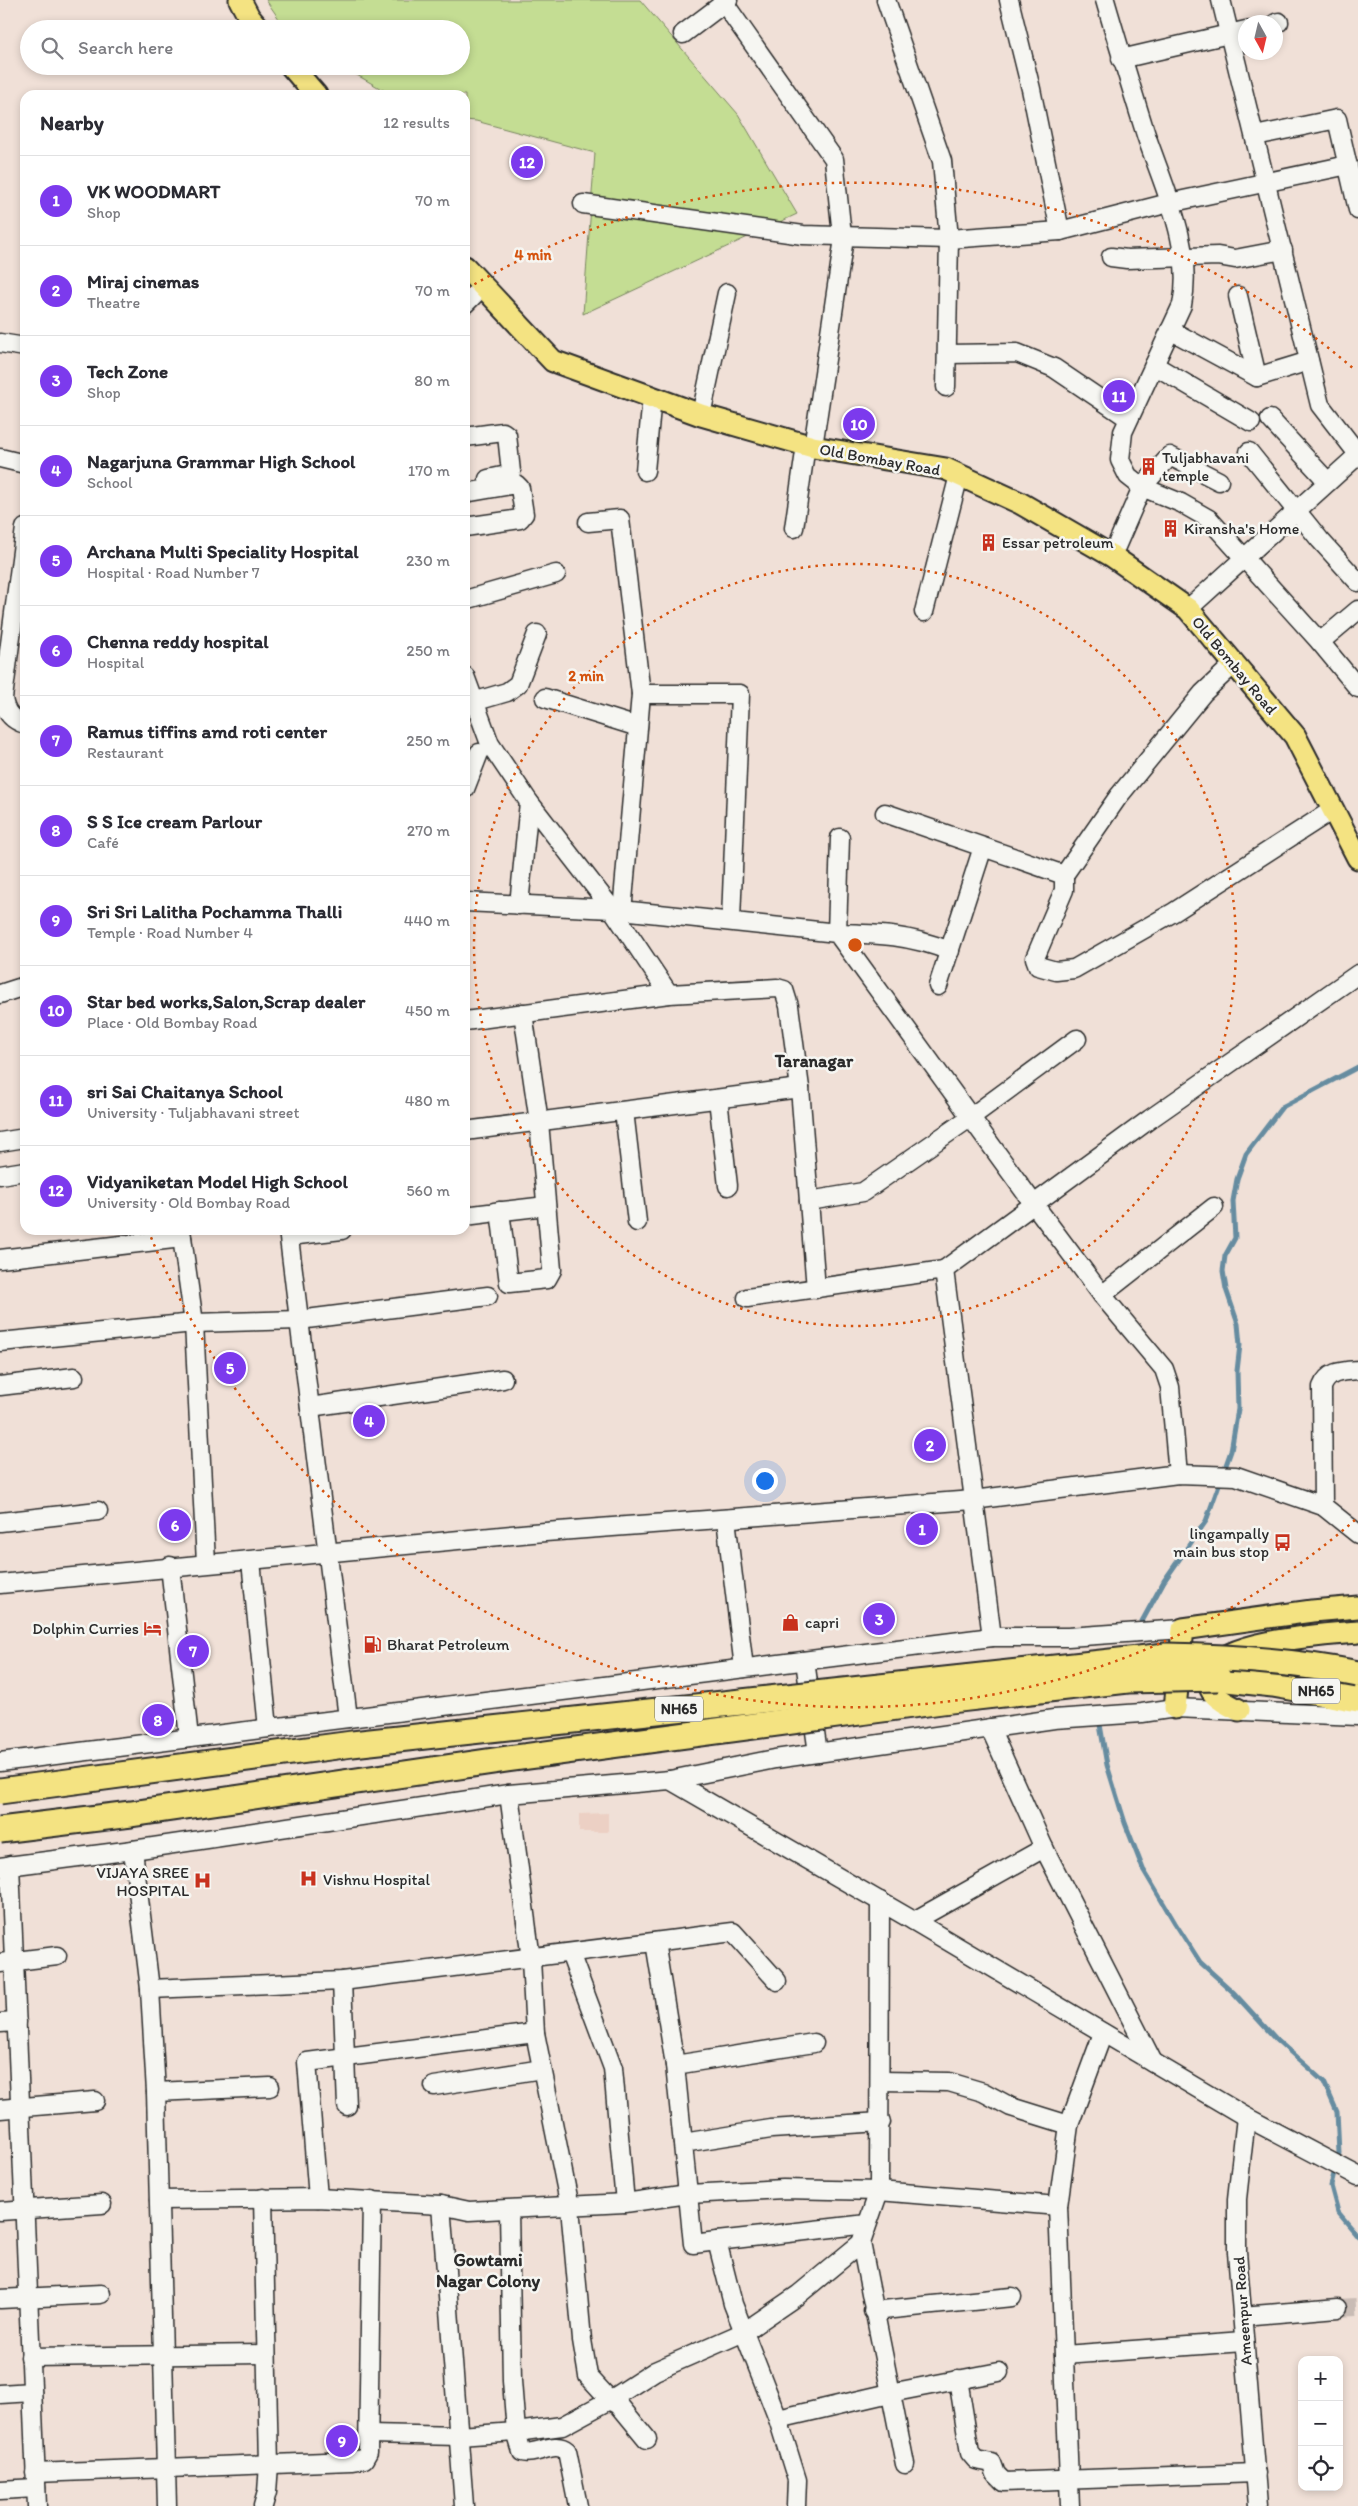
<!DOCTYPE html>
<html lang="en">
<head>
<meta charset="utf-8">
<style>
  :root { --surface:#fff; --page:#f7f7f7; --text:#2b2b33; --muted:#7c7c81; --line:#e1e1e2; --accent:#7c3aed }
  body { margin:0; font-family:Itim,sans-serif; background:var(--page); color:var(--text) }
  .controls { position:absolute; right:15px; bottom:15px; display:grid; overflow:hidden; border-radius:10px; box-shadow:0 2px 8px #0003 }
  .controls button { width:45px; height:45px; display:grid; place-items:center; padding:0; border:0; border-bottom:1px solid var(--line); background:var(--surface); color:var(--text); font:25px sans-serif }
  .compass { position:absolute; left:1238px; top:15px; width:45px; height:45px; border-radius:50%; background:var(--surface); box-shadow:0 2px 8px #0003; rotate:172deg }
  .you { position:absolute; left:764px; top:1480px; width:18px; height:18px; margin:-12px; border:4px solid #fff; border-radius:50%; background:#1a73e8; box-shadow:0 0 0 8px #1a73e833 }
  .badge { display:grid; place-items:center; width:32px; height:32px; border-radius:50%; background:var(--accent); color:#fff; font-size:16px; font-weight:700 }
  .pin { position:absolute; translate:-50% -50%; border:2px solid #fff; box-shadow:0 1px 5px #0006 }
  .list { margin:0; padding:0; list-style:none }
  h2 { display:flex; justify-content:space-between; align-items:center; height:65px; margin:0; padding:0 20px; font-size:21px }
  h2 small { font-size:16px; font-weight:400; color:var(--muted) }
  .list li { display:grid; grid-template-columns:32px 1fr auto; gap:15px; align-items:center; box-sizing:border-box; height:90px; padding:0 20px; border-top:1px solid var(--line) }
  .list b { display:block; font-size:19px; white-space:nowrap }
  .list p { margin:0; font-size:16px; white-space:nowrap; color:var(--muted) }
  .list em { font-size:16px; font-style:normal; color:var(--muted) }
  .icon { flex:none; width:28px; height:28px; fill:none; stroke:currentColor; stroke-width:2; stroke-linecap:round; stroke-linejoin:round }
  .map { position:relative; flex:none; width:1358px; height:2506px; overflow:hidden }
  .search { position:absolute; background:var(--surface); box-shadow:0 2px 8px #0003; left:20px; top:20px; width:450px; height:55px; display:flex; align-items:center; gap:12px; box-sizing:border-box; padding:0 18px; border-radius:28px; color:var(--muted); font-size:19px }
  .panel { position:absolute; background:var(--surface); box-shadow:0 2px 8px #0003; left:20px; top:90px; width:450px; height:1145px; border-radius:15px }
  .map>svg:first-child { display:block }
  .built { fill:#ecd0c4 }
  .green { fill:#c4dd93; stroke:#78845f }
  .lines { fill:none; stroke-linecap:round; stroke-linejoin:round }
  .stream { stroke:#668ca0; stroke-width:5 }
  .minor-tunnel { stroke:#c9bcb5; stroke-width:18; stroke-dasharray:18 9; stroke-linecap:butt }
  .minor-casing { stroke:#2b2b2b; stroke-width:21 }
  .major-casing { stroke:#2b2b2b; stroke-width:25 }
  .highway-casing { stroke:#2b2b2b; stroke-width:29 }
  .minor { stroke:#f6f6f2; stroke-width:18 }
  .major { stroke:#f4e382; stroke-width:21 }
  .highway { stroke:#f4e382; stroke-width:25 }
  .highway-bridge-casing { stroke:#2b2b2b; stroke-width:29; stroke-linecap:butt }
  .highway-bridge { stroke:#f4e382; stroke-width:25 }
  .ring { fill:none; stroke:#d5540f; stroke-width:2.5; stroke-dasharray:2.5 5 }
  .labels { text-anchor:middle; stroke-width:5; stroke-linejoin:round; paint-order:stroke }
  .shield { fill:#f6f6f2; stroke:#686867; stroke-width:1 }
  .shield-label { font-size:15px; font-weight:bold; fill:#2b2b2b }
  .poi-label { font-size:16px; fill:#2b2b2b; stroke:#f6f6f2; text-anchor:start }
  .street-label { font-size:16px; fill:#2b2b2b; stroke:#f6f6f2 }
  .neighbourhood-label { font-size:18px; font-weight:bold; fill:#2b2b2b; stroke:#f6f6f2 }
  .centre { fill:#d5540f; stroke:#f6f6f2; stroke-width:2.5 }
  .ring-label { font-size:15px; text-anchor:middle; font-weight:bold; fill:#d5540f; stroke:#f6f6f2; stroke-width:5; stroke-linejoin:round; paint-order:stroke }
</style>
</head>
<body>
<div class="map">
<svg width="1358" height="2506" viewBox="0 0 1358 2506">
  <rect width="100%" height="100%" fill="#f0e0d7"/>
  <filter id="ink" filterUnits="userSpaceOnUse"><feTurbulence type="fractalNoise" baseFrequency=".02" numOctaves="2"/><feDisplacementMap in="SourceGraphic" scale="10" xChannelSelector="R" yChannelSelector="G"/><feConvolveMatrix kernelMatrix="1 2 1 2 8 2 1 2 1" color-interpolation-filters="sRGB"/></filter>
  <g filter="url(#ink)">
    <polygon class="built" points="608,1813 608,1832 579,1832 579,1814"/>
    <polygon class="green" points="266,0 640,0 738,114 797,214 583,314 595,153 476,121 465,120 465,95 392,95 341,66 461,66 461,29 286,29"/>
    <g class="lines">
      <g class="stream">
        <polyline points="1140,1625 1164,1581 1206,1521 1231,1451 1238,1409 1237,1371 1240,1345 1238,1324 1226,1289 1223,1271 1225,1256 1235,1238 1233,1201 1237,1179 1246,1154 1282,1107 1358,1067"/>
        <polyline points="1099,1719 1107,1765 1125,1823 1143,1869 1175,1923 1200,1962 1233,1992 1277,2040 1324,2082 1337,2112 1339,2153 1331,2186 1338,2212 1358,2236"/>
      </g>
      <polyline class="minor-tunnel" points="1338,2308 1358,2307"/>
      <defs>
        <g id="minor">
          <polyline points="722,0 834,159 843,245 813,447"/>
          <polyline points="886,0 942,161 949,239 946,387"/>
          <polyline points="1009,0 1031,89 1060,231"/>
          <path d="M1105,0C1118,45 1132,90 1146,135C1164,188 1194,248 1182,305L1123,432L1120,460L1128,476L1142,487L1112,556"/>
          <polyline points="1221,0 1320,405 1358,454"/>
          <polyline points="1276,23 1279,22"/>
          <polyline points="683,34 728,0"/>
          <polyline points="1121,59 1246,30"/>
          <polyline points="1255,136 1337,119 1358,210"/>
          <polyline points="583,204 803,235 949,239 1060,231 1169,203 1348,165"/>
          <polyline points="1111,257 1127,259 1218,256 1235,259 1283,250"/>
          <polyline points="1238,296 1257,377"/>
          <polyline points="465,304 483,286"/>
          <polyline points="1170,330 1257,377 1309,361"/>
          <polyline points="0,343 25,347"/>
          <polyline points="947,354 1017,353 1054,368 1128,418"/>
          <polyline points="1154,365 1251,422"/>
          <polyline points="701,415 727,293"/>
          <polyline points="1270,419 1328,482"/>
          <polyline points="465,437 503,432 507,435 511,472 507,475 488,479"/>
          <polyline points="1249,452 1320,540 1358,582"/>
          <polyline points="0,458 25,464"/>
          <polyline points="645,471 652,397"/>
          <polyline points="1219,481 1170,456 1142,487 1181,503 1209,519 1320,642 1358,688"/>
          <polyline points="465,493 516,484 520,488 524,514 520,519 465,527"/>
          <polyline points="588,522 620,519 641,694"/>
          <path d="M25,528L3,698C5,712 11,720 25,724"/>
          <polyline points="794,528 806,445"/>
          <polyline points="465,600 556,574"/>
          <polyline points="1188,609 1358,455"/>
          <polyline points="924,612 959,475"/>
          <polyline points="1320,642 1358,610"/>
          <polyline points="465,676 490,744 529,802 612,909 669,994"/>
          <polyline points="545,698 638,727"/>
          <polyline points="473,702 507,692 518,684 537,634"/>
          <polyline points="465,789 479,753"/>
          <polyline points="885,813 1064,875 1064,890 1035,958 1038,966 1056,971 1074,969 1174,912 1334,809"/>
          <path d="M840,838L837,933C880,934 909,935 950,951"/>
          <polyline points="1064,875 1118,797 1203,693 1234,664"/>
          <polyline points="465,902 612,909 837,933 1033,1203 1102,1295 1164,1369 1170,1387 1178,1474"/>
          <polyline points="519,905 529,802"/>
          <polyline points="622,912 641,694 740,694 731,920"/>
          <polyline points="938,986 983,847"/>
          <polyline points="0,994 25,986"/>
          <polyline points="465,1021 669,994 777,988 784,990 789,1006 800,1088 816,1289"/>
          <polyline points="718,1099 728,1186"/>
          <polyline points="624,1111 637,1222"/>
          <polyline points="465,1131 800,1088"/>
          <polyline points="0,1142 25,1138"/>
          <polyline points="0,1175 25,1171"/>
          <polyline points="809,1201 863,1192 971,1117 1077,1039"/>
          <polyline points="500,1211 509,1283 547,1279 552,1270 539,1122 523,1013"/>
          <polyline points="494,1212 546,1206"/>
          <polyline points="465,1216 489,1213"/>
          <polyline points="181,1230 194,1323 206,1563"/>
          <polyline points="288,1230 348,1718"/>
          <polyline points="289,1236 342,1230"/>
          <polyline points="0,1259 182,1238"/>
          <polyline points="944,1270 1150,1119 1358,974"/>
          <polyline points="1102,1295 1214,1207"/>
          <polyline points="747,1298 944,1270 992,1637"/>
          <polyline points="0,1342 194,1323 299,1320 488,1296"/>
          <polyline points="0,1386 74,1377"/>
          <polyline points="310,1407 503,1379"/>
          <path d="M1323,1506L1322,1387C1328,1371 1342,1371 1358,1370"/>
          <polyline points="726,1519 744,1668"/>
          <polyline points="0,1522 98,1511"/>
          <polyline points="251,1561 268,1728"/>
          <polyline points="170,1566 189,1738"/>
          <polyline points="0,1584 532,1533 973,1500 1178,1474 1236,1476 1323,1506 1358,1534"/>
          <polyline points="805,1661 818,1753"/>
          <polyline points="990,1728 1044,1848 1153,2062"/>
          <polyline points="0,1762 992,1637 1068,1637 1183,1629"/>
          <polyline points="670,1780 914,1921 1246,2117 1358,2176"/>
          <polyline points="509,1794 531,1959 535,2033 570,2207 582,2340 588,2376 610,2400 619,2405 647,2439"/>
          <polyline points="133,1850 150,1989 156,2092 167,2506"/>
          <polyline points="10,1865 37,2506"/>
          <polyline points="0,1867 133,1850 509,1794 670,1780 775,1759 1054,1719 1142,1713 1175,1708 1358,1716"/>
          <polyline points="914,1921 1044,1848"/>
          <polyline points="655,1942 675,2065 693,2244 717,2241 733,2304 778,2419 797,2480 796,2506"/>
          <polyline points="570,1953 613,2068 625,2203"/>
          <polyline points="0,1963 57,1956"/>
          <polyline points="342,1981 347,2106"/>
          <polyline points="150,1989 342,1981 733,1932 777,1981"/>
          <polyline points="0,2023 17,2022"/>
          <polyline points="675,2065 814,2043"/>
          <polyline points="880,2081 949,2082 983,2092 1011,2107 1069,2125"/>
          <polyline points="434,2086 542,2069"/>
          <polyline points="156,2092 270,2087"/>
          <polyline points="0,2109 95,2101"/>
          <polyline points="1246,2117 1237,2199 1237,2252 1258,2506"/>
          <polyline points="683,2143 771,2129 881,2122"/>
          <polyline points="263,2198 269,2465 267,2492 263,2506"/>
          <polyline points="318,2198 307,2062 535,2033"/>
          <polyline points="159,2200 318,2198 441,2205 469,2211 625,2203 688,2194 783,2189 879,2191 1058,2206"/>
          <polyline points="441,2205 464,2506"/>
          <path d="M509,2210L512,2381L516,2432L522,2452C536,2456 555,2440 567,2451L578,2506"/>
          <polyline points="0,2211 102,2204"/>
          <polyline points="717,2241 867,2224"/>
          <polyline points="861,2243 905,2464"/>
          <polyline points="0,2299 101,2294"/>
          <polyline points="873,2311 1012,2297"/>
          <polyline points="1242,2316 1338,2308"/>
          <polyline points="1064,2355 1243,2342"/>
          <polyline points="30,2357 265,2354"/>
          <polyline points="958,2379 970,2453 976,2460 992,2463 996,2474 1004,2482 1256,2473"/>
          <polyline points="0,2394 32,2392"/>
          <polyline points="778,2419 890,2393 999,2372"/>
          <polyline points="369,2434 459,2436 516,2432 562,2426 610,2400 655,2371 744,2332 798,2295 861,2243 879,2191 880,1901"/>
          <polyline points="35,2473 351,2461 364,2459 368,2452 372,2200"/>
          <polyline points="0,2490 36,2488"/>
          <polyline points="1070,2506 1058,2206 1069,2125 1103,2033"/>
        </g>
        <g id="major">
          <polyline points="240,0 249,17 259,29"/>
          <polyline points="291,66 316,95"/>
          <polyline points="465,267 553,361 701,415 813,447 946,469 1020,503 1112,556 1188,609 1295,736 1358,858"/>
          <polyline points="1175,1708 1183,1629 1312,1611 1358,1607"/>
          <path d="M1239,1710C1220,1701 1205,1693 1208,1670C1229,1640 1323,1635 1358,1632"/>
        </g>
        <polyline id="highway" points="1218,1678 1273,1684 1358,1699"/>
      </defs>
      <use href="#minor" class="minor-casing"/>
      <use href="#major" class="major-casing"/>
      <use href="#highway" class="highway-casing"/>
      <use href="#minor" class="minor"/>
      <use href="#major" class="major"/>
      <use href="#highway" class="highway"/>
      <defs>
        <g id="highway-bridge">
          <path d="M0,1791L352,1744L1166,1656C1231,1657 1294,1661 1358,1674"/>
          <polyline points="0,1830 131,1814 507,1759 942,1701 1128,1680 1218,1678"/>
        </g>
      </defs>
      <use href="#highway-bridge" class="highway-bridge-casing"/>
      <use href="#highway-bridge" class="highway-bridge"/>
    </g>
  </g>
  <g class="ring">
    <circle cx="855" cy="945" r="381"/>
    <path d="M1355 1520A762 762 0 0 1 148 1230M468 288A762 762 0 0 1 1355 370"/>
  </g>
  <defs>
    <symbol id="building-bare" viewBox="-9 -9 18 18"><path d="M-4-6H4V6H1V3H-1V6H-4ZM-2.5-4.3h1.7v1.8h-1.7ZM.8-4.3h1.7v1.8H.8ZM-2.5-1h1.7V.8h-1.7ZM.8-1h1.7V.8H.8Z" fill="#c8321e" stroke="#f6f6f2" stroke-width="2.5" paint-order="stroke"/></symbol>
    <symbol id="bus-bare" viewBox="-9 -9 18 18"><path d="M-5-6H5V4H4V6H2V4H-2V6H-4V4H-5ZM-3.5-4V0h7V-4ZM-3.5 1.2v1.5H-2V1.2ZM2 1.2v1.5H3.5V1.2Z" fill="#c8321e" stroke="#f6f6f2" stroke-width="2.5" paint-order="stroke"/></symbol>
    <symbol id="shop-bare" viewBox="-9 -9 18 18"><path d="M-5-2.5h2.3a2.7 3.5 0 0 1 5.4 0H5L5.5 6h-11ZM-1.5-2.5h3a1.5 2.3 0 0 0-3 0Z" fill="#c8321e" stroke="#f6f6f2" stroke-width="2.5" paint-order="stroke"/></symbol>
    <symbol id="hotel-bare" viewBox="-9 -9 18 18"><path d="M-6-4.5h1.5V1H6V5H4.5V3h-9V5H-6ZM-4 0a1.8 1.8 0 1 1 3.6 0ZM.5 0V-2.5h3Q6-2.5 6 0Z" fill="#c8321e" stroke="#f6f6f2" stroke-width="2.5" paint-order="stroke"/></symbol>
    <symbol id="fuel-bare" viewBox="-9 -9 18 18"><path d="M-5.5-6h7V0h2V4h1.3V-2.5L3-4.5l.8-.8L6-3V5H2.5V1h-1V6h-7ZM-4.2-4.7v3.2H.2V-4.7Z" fill="#c8321e" stroke="#f6f6f2" stroke-width="2.5" paint-order="stroke"/></symbol>
    <symbol id="hospital-bare" viewBox="-9 -9 18 18"><path d="M-5-5h3v3.5h4V-5h3V5h-3V1.5h-4V5h-3Z" fill="#c8321e" stroke="#f6f6f2" stroke-width="2.5" paint-order="stroke"/></symbol>
  </defs>
  <g fill-rule="evenodd">
    <use href="#building-bare" x="1136" y="454" width="25" height="25"/>
    <use href="#building-bare" x="1158" y="516" width="25" height="25"/>
    <use href="#building-bare" x="976" y="530" width="25" height="25"/>
    <use href="#bus-bare" x="1270" y="1530" width="25" height="25"/>
    <use href="#shop-bare" x="778" y="1610" width="25" height="25"/>
    <use href="#hotel-bare" x="140" y="1616" width="25" height="25"/>
    <use href="#fuel-bare" x="360" y="1632" width="25" height="25"/>
    <use href="#hospital-bare" x="296" y="1866" width="25" height="25"/>
    <use href="#hospital-bare" x="190" y="1868" width="25" height="25"/>
  </g>
  <g class="labels">
    <g class="shield">
      <rect x="1292" y="1678.5" width="48" height="25" rx="4"/>
      <rect x="655" y="1696.5" width="48" height="25" rx="4"/>
    </g>
    <g class="shield-label">
      <text x="1316" y="1696">NH65</text>
      <text x="679" y="1714">NH65</text>
    </g>
    <g class="poi-label">
      <text x="1162" y="463">Tuljabhavani<tspan x="1162" dy="18">temple</tspan></text>
      <text x="1184" y="534">Kiransha's Home</text>
      <text x="1002" y="548">Essar petroleum</text>
      <text x="1269" y="1539" text-anchor="end">lingampally<tspan x="1269" dy="18">main bus stop</tspan></text>
      <text x="805" y="1628">capri</text>
      <text x="139" y="1634" text-anchor="end">Dolphin Curries</text>
      <text x="387" y="1650">Bharat Petroleum</text>
      <text x="189" y="1878" text-anchor="end">VIJAYA SREE<tspan x="189" dy="18">HOSPITAL</tspan></text>
      <text x="323" y="1885">Vishnu Hospital</text>
    </g>
    <g class="street-label">
      <text transform="translate(880 459) rotate(10)" y="6">Old Bombay Road</text>
      <text transform="translate(1235 665) rotate(50)" y="6">Old Bombay Road</text>
      <text transform="translate(1242 2311) rotate(-94)" y="6">Ameenpur Road</text>
    </g>
    <g class="neighbourhood-label">
      <text x="814" y="1067">Taranagar</text>
      <text x="488" y="2266">Gowtami<tspan x="488" dy="21">Nagar Colony</tspan></text>
    </g>
  </g>
  <circle cx="855" cy="945" r="8" class="centre"/>
  <g class="ring-label">
    <text x="533" y="260">4 min</text>
    <text x="586" y="681">2 min</text>
  </g>
</svg>
<div class="controls">
<button>+</button>
<button>−</button>
<button><svg class="icon" aria-label="locate" viewBox="0 0 24 24"><circle cx="12" cy="12" r="6"/><path d="M12 2v4M12 18v4M2 12h4M18 12h4"/></svg></button>
</div>
<svg class="compass" viewBox="-18 -18 36 36"><path d="M0-13l5 13h-10z" fill="#e53935"/><path d="M0 13l5-13h-10z" fill="#7c7c81"/></svg>
<div class="you"></div>
<div class="pin badge" style="left:922px;top:1529px">1</div>
<div class="pin badge" style="left:930px;top:1445px">2</div>
<div class="pin badge" style="left:879px;top:1619px">3</div>
<div class="pin badge" style="left:369px;top:1421px">4</div>
<div class="pin badge" style="left:230px;top:1368px">5</div>
<div class="pin badge" style="left:175px;top:1525px">6</div>
<div class="pin badge" style="left:193px;top:1651px">7</div>
<div class="pin badge" style="left:158px;top:1720px">8</div>
<div class="pin badge" style="left:342px;top:2441px">9</div>
<div class="pin badge" style="left:859px;top:424px">10</div>
<div class="pin badge" style="left:1119px;top:396px">11</div>
<div class="pin badge" style="left:527px;top:162px">12</div>
<div class="search"><svg class="icon" aria-label="search" viewBox="0 0 24 24"><circle cx="10" cy="10" r="6"/><path d="M15 15l6 6"/></svg>Search here</div>
<section class="panel">
<h2>Nearby<small>12 results</small></h2>
<ul class="list">
<li><span class="badge">1</span><div><b>VK WOODMART</b><p>Shop</p></div><em>70 m</em></li>
<li><span class="badge">2</span><div><b>Miraj cinemas</b><p>Theatre</p></div><em>70 m</em></li>
<li><span class="badge">3</span><div><b>Tech Zone</b><p>Shop</p></div><em>80 m</em></li>
<li><span class="badge">4</span><div><b>Nagarjuna Grammar High School</b><p>School</p></div><em>170 m</em></li>
<li><span class="badge">5</span><div><b>Archana Multi Speciality Hospital</b><p>Hospital · Road Number 7</p></div><em>230 m</em></li>
<li><span class="badge">6</span><div><b>Chenna reddy hospital</b><p>Hospital</p></div><em>250 m</em></li>
<li><span class="badge">7</span><div><b>Ramus tiffins amd roti center</b><p>Restaurant</p></div><em>250 m</em></li>
<li><span class="badge">8</span><div><b>S S Ice cream Parlour</b><p>Café</p></div><em>270 m</em></li>
<li><span class="badge">9</span><div><b>Sri Sri Lalitha Pochamma Thalli</b><p>Temple · Road Number 4</p></div><em>440 m</em></li>
<li><span class="badge">10</span><div><b>Star bed works,Salon,Scrap dealer</b><p>Place · Old Bombay Road</p></div><em>450 m</em></li>
<li><span class="badge">11</span><div><b>sri Sai Chaitanya School</b><p>University · Tuljabhavani street</p></div><em>480 m</em></li>
<li><span class="badge">12</span><div><b>Vidyaniketan Model High School</b><p>University · Old Bombay Road</p></div><em>560 m</em></li>
</ul>
</section>
</div>
</body>
</html>
